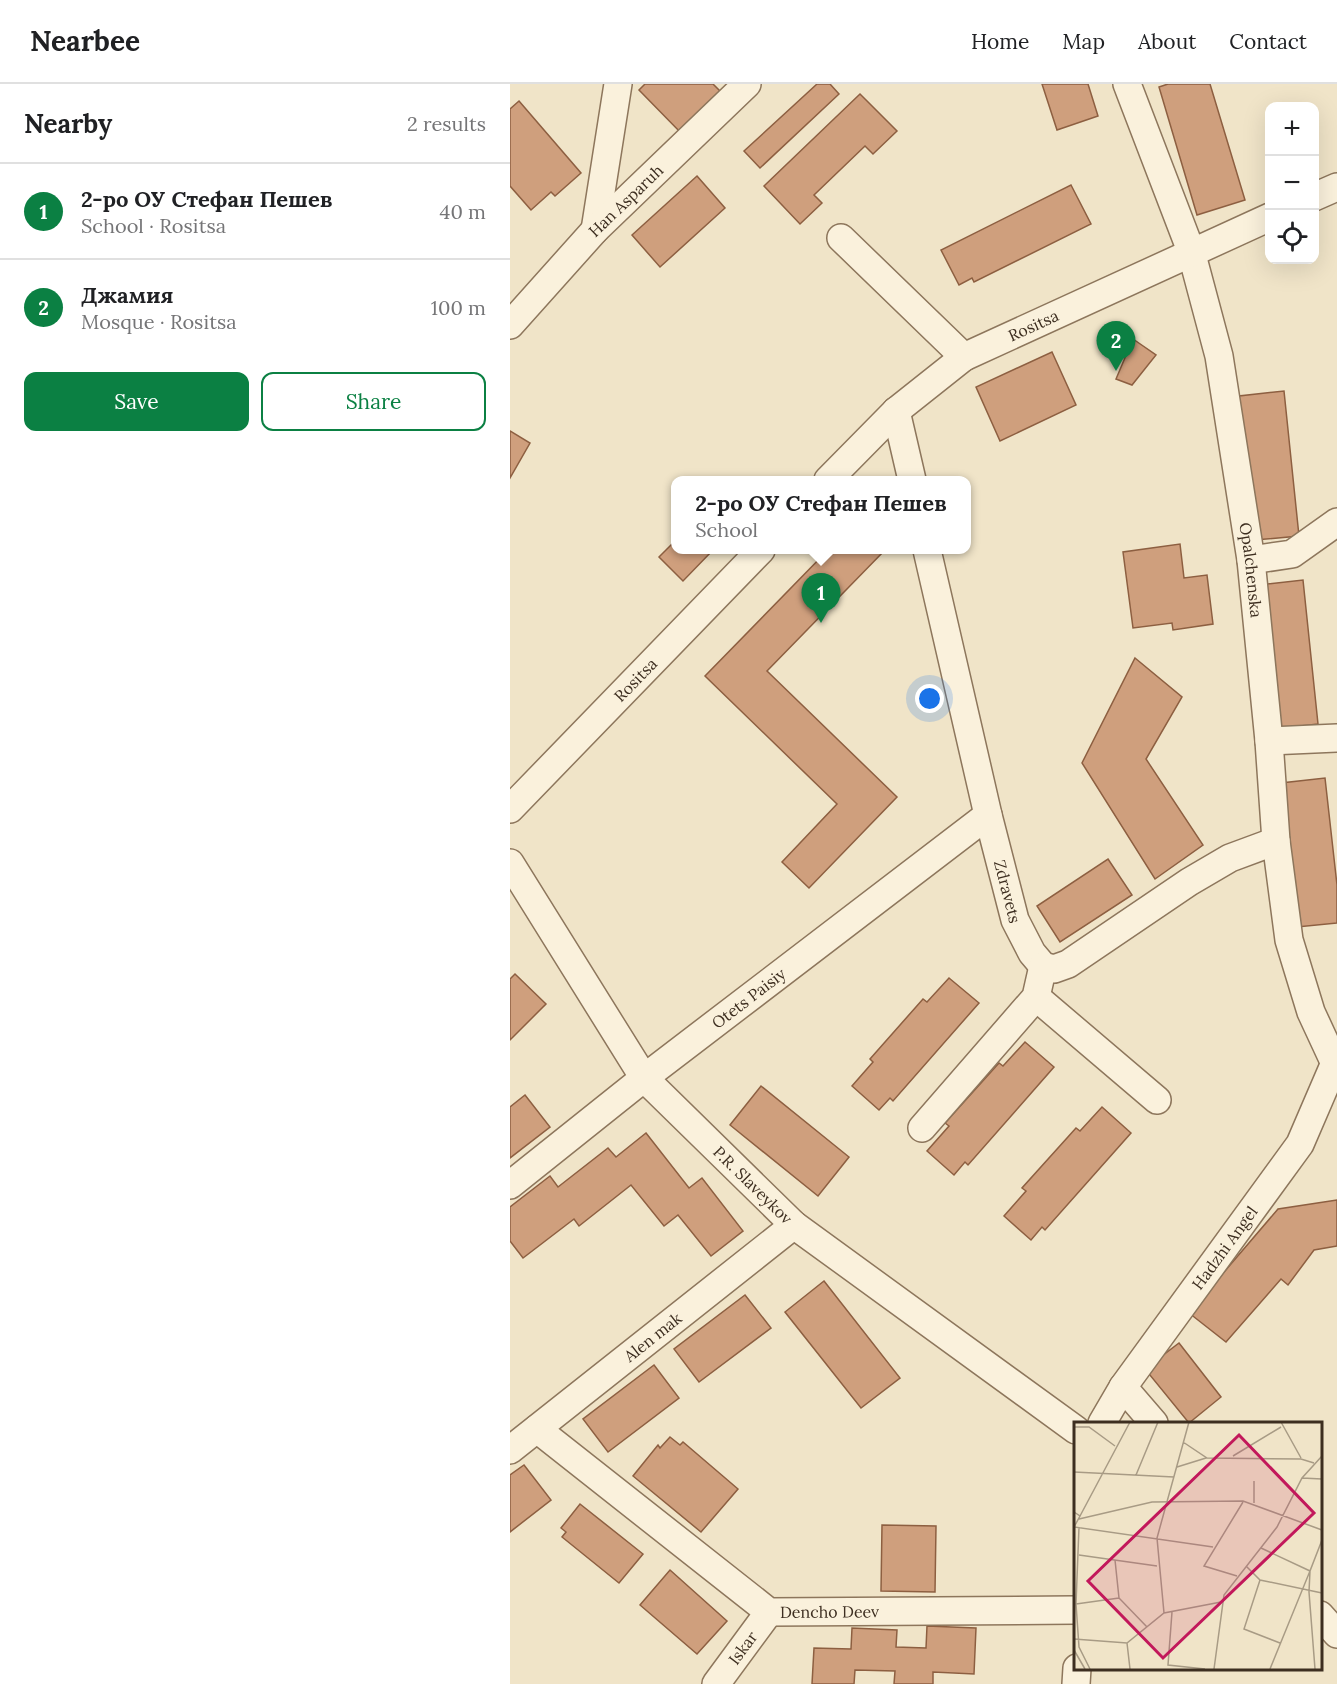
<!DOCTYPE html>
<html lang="en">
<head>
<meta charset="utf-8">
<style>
  :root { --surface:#fff; --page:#f2f2f2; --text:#202124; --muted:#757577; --line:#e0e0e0; --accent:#0b8043 }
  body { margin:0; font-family:Lora,serif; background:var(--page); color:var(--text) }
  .controls { position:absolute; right:18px; top:18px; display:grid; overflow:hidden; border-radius:12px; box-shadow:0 6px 24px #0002 }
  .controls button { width:54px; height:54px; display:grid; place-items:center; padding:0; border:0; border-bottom:2px solid var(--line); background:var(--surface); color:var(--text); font:30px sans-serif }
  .you { position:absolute; left:420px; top:615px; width:21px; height:21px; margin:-15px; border:4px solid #fff; border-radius:50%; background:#1a73e8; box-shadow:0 0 0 9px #1a73e833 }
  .badge { display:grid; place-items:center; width:39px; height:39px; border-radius:50%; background:var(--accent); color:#fff; font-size:20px; font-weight:700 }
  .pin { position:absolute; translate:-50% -50px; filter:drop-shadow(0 2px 3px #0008) }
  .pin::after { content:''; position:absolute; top:32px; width:21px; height:18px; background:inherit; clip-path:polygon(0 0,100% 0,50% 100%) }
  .popup { position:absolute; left:161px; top:392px; width:300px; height:78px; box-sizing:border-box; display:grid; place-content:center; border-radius:12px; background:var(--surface); filter:drop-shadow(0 2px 4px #0005); font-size:20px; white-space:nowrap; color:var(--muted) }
  .popup b { font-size:22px; color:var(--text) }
  .popup::after { content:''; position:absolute; left:50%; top:100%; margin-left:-12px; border:12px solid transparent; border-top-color:var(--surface) }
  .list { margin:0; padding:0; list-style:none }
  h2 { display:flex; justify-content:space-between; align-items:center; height:78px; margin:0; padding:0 24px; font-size:26px }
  h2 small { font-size:20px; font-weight:400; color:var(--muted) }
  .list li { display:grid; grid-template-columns:39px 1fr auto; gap:18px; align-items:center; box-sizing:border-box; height:96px; padding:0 24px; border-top:2px solid var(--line) }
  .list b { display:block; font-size:22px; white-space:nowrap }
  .list p { margin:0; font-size:20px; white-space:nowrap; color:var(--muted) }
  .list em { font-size:20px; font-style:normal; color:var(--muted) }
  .actions { display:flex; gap:12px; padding:18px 24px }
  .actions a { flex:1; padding:14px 0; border:2px solid var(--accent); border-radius:12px; text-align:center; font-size:21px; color:var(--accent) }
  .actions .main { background:var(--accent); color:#fff }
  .icon { flex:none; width:33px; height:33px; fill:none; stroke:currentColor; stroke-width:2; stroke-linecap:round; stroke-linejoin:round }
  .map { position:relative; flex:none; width:827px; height:1600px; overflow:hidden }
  header { display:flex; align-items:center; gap:36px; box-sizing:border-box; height:84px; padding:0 30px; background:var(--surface); border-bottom:2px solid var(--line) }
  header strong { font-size:28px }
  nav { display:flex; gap:33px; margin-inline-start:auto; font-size:21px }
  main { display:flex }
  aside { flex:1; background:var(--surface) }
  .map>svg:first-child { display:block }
  .building { fill:#cf9f7d; stroke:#8d5f41; stroke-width:1.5 }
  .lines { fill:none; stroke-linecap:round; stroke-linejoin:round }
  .minor-casing { stroke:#8d765c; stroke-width:30 }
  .minor { stroke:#faf1dc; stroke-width:27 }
  .labels { text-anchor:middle; stroke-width:6; stroke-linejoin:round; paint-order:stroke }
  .street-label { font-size:16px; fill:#3d2e20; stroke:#f7eed8 }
  .inset-road { fill:none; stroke:#a89b85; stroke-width:1.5 }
  .view { fill:#c2185b; fill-opacity:0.15; stroke:#c2185b; stroke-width:3 }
  .inset-edge { fill:none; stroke:#3d2e20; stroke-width:3 }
</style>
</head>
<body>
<header>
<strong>Nearbee</strong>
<nav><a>Home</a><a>Map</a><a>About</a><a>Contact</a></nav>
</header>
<main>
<aside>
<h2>Nearby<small>2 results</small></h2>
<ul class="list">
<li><span class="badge">1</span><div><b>2-ро ОУ Стефан Пешев</b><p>School · Rositsa</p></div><em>40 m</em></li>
<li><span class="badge">2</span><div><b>Джамия</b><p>Mosque · Rositsa</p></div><em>100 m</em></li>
</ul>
<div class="actions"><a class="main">Save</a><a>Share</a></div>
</aside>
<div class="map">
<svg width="827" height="1600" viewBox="0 0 827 1600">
  <rect width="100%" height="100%" fill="#f0e4c8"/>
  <g class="building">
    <polygon points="135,0 203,0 213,10 172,50 129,6"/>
    <polygon points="307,0 320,0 329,10 250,84 234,67"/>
    <polygon points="532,0 578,0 588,32 547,46"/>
    <polygon points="658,0 700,0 735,116 687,131 649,3"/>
    <polygon points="350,10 387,47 363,70 355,62 304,111 312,119 290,140 254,102"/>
    <polygon points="9,17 71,89 45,112 41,108 21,126 0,102 0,25"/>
    <polygon points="187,92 215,124 150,183 122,151"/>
    <polygon points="561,101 581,140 464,198 462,194 449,201 431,166"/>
    <polygon points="623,255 646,271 622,301 606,295"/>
    <polygon points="542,268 566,321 490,357 466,303"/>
    <polygon points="774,307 789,452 745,456 729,312"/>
    <polygon points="0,347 20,359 0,394"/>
    <polygon points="166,456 166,466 203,466 173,497 149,473"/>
    <polygon points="670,460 674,494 697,491 703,540 663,546 662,539 623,544 613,468"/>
    <polygon points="318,466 375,466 257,587 387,713 299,804 272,778 327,720 195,592"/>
    <polygon points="793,496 808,640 764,645 748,501"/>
    <polygon points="625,574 672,613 636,675 693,761 645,795 572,679"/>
    <polygon points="815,694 827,801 827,839 787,843 771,699"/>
    <polygon points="598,775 622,811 550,858 527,822"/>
    <polygon points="5,890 36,920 0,956 0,895"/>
    <polygon points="439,894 469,919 383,1017 380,1014 369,1026 342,1002 363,978 360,975 413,915 417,918"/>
    <polygon points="515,958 544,983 458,1081 455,1078 444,1091 417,1067 439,1042 435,1039 489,979 493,982"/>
    <polygon points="251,1002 339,1073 308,1112 220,1041"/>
    <polygon points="15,1011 40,1043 0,1074 0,1023"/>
    <polygon points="592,1023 621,1049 535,1146 532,1143 521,1156 494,1132 516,1107 512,1104 566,1044 570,1047"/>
    <polygon points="136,1049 179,1104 192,1094 233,1147 201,1172 168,1131 154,1142 121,1101 69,1142 64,1135 13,1174 0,1157 0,1123 40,1092 48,1103 98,1064 106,1073"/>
    <polygon points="827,1116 827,1162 804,1166 778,1201 771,1195 716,1258 679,1229 768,1125"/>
    <polygon points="314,1197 390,1294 351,1324 275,1228"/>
    <polygon points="235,1211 261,1244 189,1298 164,1265"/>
    <polygon points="669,1259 711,1313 679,1339 635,1285"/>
    <polygon points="144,1281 169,1314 98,1368 73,1335"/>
    <polygon points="160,1353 170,1361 173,1358 228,1405 191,1448 123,1392 148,1361 150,1364"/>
    <polygon points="14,1381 41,1416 0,1448 0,1391"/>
    <polygon points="70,1420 133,1470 109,1499 52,1453 56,1448 51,1444"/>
    <polygon points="372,1441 426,1442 425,1508 371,1507"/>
    <polygon points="160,1486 217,1537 187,1570 130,1521"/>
    <polygon points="417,1542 466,1544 464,1590 423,1588 423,1600 384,1600 385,1587 345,1586 344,1600 302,1600 304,1564 341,1565 342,1544 387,1546 386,1563 416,1564"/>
  </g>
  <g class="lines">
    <defs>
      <g id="minor">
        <path id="s1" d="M617,0L681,167L709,272L741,476L759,657L766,757L779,856L801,928L827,984"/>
        <polyline points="804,113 827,103"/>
        <polyline points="85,146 108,0"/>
        <polyline points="331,154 454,273"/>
        <path id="s2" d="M0,241L85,146L237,0"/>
        <polyline points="386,327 402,396"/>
        <path id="s3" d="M318,396L386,327L454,273L760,133"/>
        <path id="s4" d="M417,466L478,731L505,836L522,869L533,882L544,885L558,880L679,798L720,774L766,757"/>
        <polyline points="741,476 782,470 827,438"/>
        <polyline points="759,657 827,654"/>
        <path id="s5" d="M0,725L251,466"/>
        <path id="s6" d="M0,779L134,994L284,1141L566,1346"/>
        <polyline points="526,913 647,1016"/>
        <polyline points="412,1044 526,913 533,882"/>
        <path id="s7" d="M0,1101L134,994L478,731"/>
        <polyline points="613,1303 644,1339"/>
        <path id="s8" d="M592,1339L613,1303L790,1060L824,981"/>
        <path id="s9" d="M27,1345L259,1528L566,1526"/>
        <path id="s10" d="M0,1366L284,1141"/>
        <polyline points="810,1531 827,1550"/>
        <path id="s11" d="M206,1600L259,1528"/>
        <polyline points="566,1600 567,1584"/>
      </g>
    </defs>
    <use href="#minor" class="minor-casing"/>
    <use href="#minor" class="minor"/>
  </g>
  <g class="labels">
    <g class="street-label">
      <text dy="6" stroke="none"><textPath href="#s2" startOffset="170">Han Asparuh</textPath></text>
      <text dy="6" stroke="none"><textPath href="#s3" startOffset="260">Rositsa</textPath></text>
      <text dy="6" stroke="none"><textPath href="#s1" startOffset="504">Opalchenska</textPath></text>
      <text dy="6" stroke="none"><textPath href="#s5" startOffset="180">Rositsa</textPath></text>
      <text dy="6" stroke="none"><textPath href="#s4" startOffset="351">Zdravets</textPath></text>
      <text dy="6" stroke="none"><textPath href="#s7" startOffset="303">Otets Paisiy</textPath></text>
      <text dy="6" stroke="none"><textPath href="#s6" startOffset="406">P.R. Slaveykov</textPath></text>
      <text dy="6" stroke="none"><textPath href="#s8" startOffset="214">Hadzhi Angel</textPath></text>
      <text dy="6" stroke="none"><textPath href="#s10" startOffset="182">Alen mak</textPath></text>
      <text dy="6" stroke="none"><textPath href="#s9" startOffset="356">Dencho Deev</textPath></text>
      <text dy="6" stroke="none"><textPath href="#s11" startOffset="45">Iskar</textPath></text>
    </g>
  </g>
  <g transform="translate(564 1338)">
    <rect width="248" height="248" fill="#f0e4c8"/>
    <path class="inset-road" d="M207,0L227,36M0,5H15L41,24M109,20L133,36L227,37L240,41M159,34L207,5M103,45L132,36M0,50L100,55M62,53L84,0M228,56L248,57M180,81V59M0,90L6,94L0,105L139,125M6,94L56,0M5,97L78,80L169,79L248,108M5,105L2,182L5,225L16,247M187,126L236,149L196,247M5,133L83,144M41,138L45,176L73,205M172,144L186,158L248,171M163,154L130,144L169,80M186,158L170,207L206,221M2,182L45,176M98,190L94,243L131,247M90,191L83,116L115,0M0,217L53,221L90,191L147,180M53,221L56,247M0,228L11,247M140,247L150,173L203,105L228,56L248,34M241,247L235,170L236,149L248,118"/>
    <path class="view" d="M165,13L240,91L89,236L14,159Z"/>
    <rect width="248" height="248" class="inset-edge"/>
  </g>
</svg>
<div class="controls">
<button>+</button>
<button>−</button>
<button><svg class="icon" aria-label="locate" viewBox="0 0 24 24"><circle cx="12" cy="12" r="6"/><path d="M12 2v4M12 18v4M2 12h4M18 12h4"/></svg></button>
</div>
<div class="you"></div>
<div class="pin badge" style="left:311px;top:539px">1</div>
<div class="popup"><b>2-ро ОУ Стефан Пешев</b>School</div>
<div class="pin badge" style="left:606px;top:287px">2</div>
</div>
</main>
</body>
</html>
